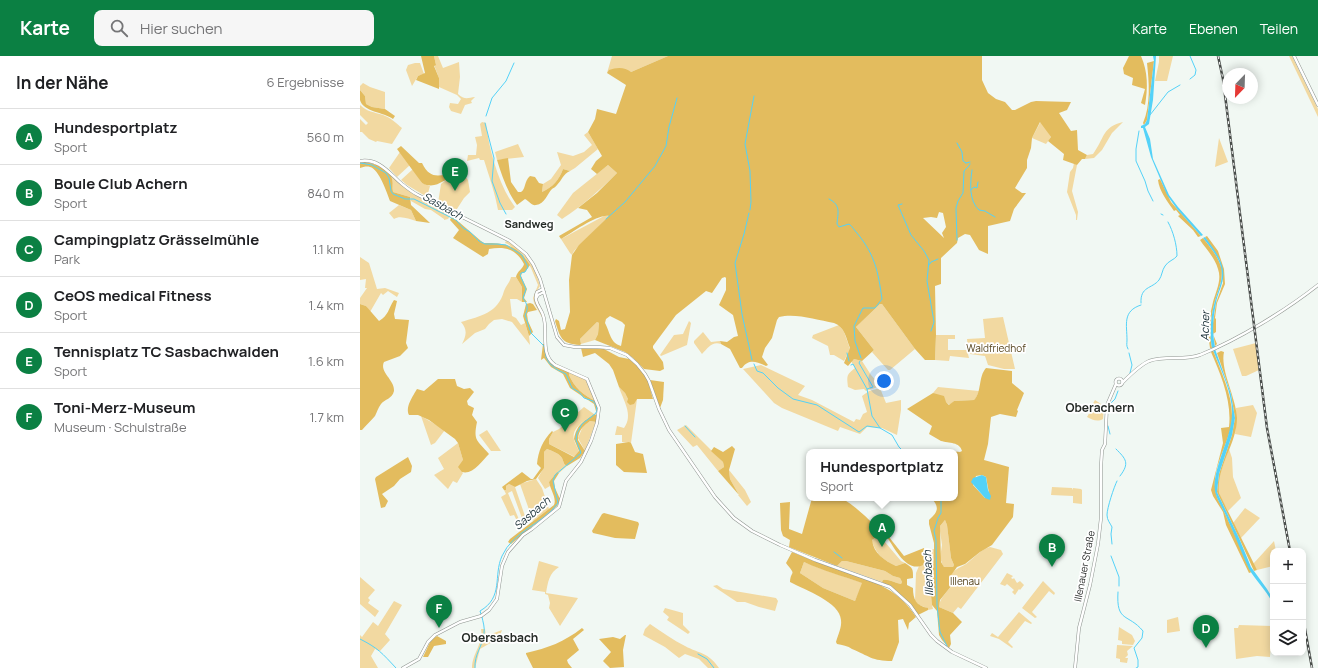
<!DOCTYPE html>
<html lang="de">
<head>
<meta charset="utf-8">
<style>
  :root { --surface:#fff; --page:#f6f6f6; --text:#202124; --muted:#757577; --line:#e0e0e0; --accent:#0b8043 }
  body { margin:0; font-family:Manrope,sans-serif; background:var(--page); color:var(--text) }
  .controls { position:absolute; right:12px; bottom:12px; display:grid; overflow:hidden; border-radius:8px; box-shadow:0 2px 10px #0003 }
  .controls button { width:36px; height:36px; display:grid; place-items:center; padding:0; border:0; border-bottom:1px solid var(--line); background:var(--surface); color:var(--text); font:20px sans-serif }
  .compass { position:absolute; left:862px; top:12px; width:36px; height:36px; border-radius:50%; background:var(--surface); box-shadow:0 2px 10px #0003; rotate:203deg }
  .you { position:absolute; left:524px; top:325px; width:14px; height:14px; margin:-10px; border:3px solid #fff; border-radius:50%; background:#1a73e8; box-shadow:0 0 0 6px #1a73e833 }
  .badge { display:grid; place-items:center; width:26px; height:26px; border-radius:50%; background:var(--accent); color:#fff; font-size:13px; font-weight:700 }
  .pin { position:absolute; translate:-50% -33px; filter:drop-shadow(0 1px 2px #0008) }
  .pin::after { content:''; position:absolute; top:21px; width:14px; height:12px; background:inherit; clip-path:polygon(0 0,100% 0,50% 100%) }
  .popup { position:absolute; left:446px; top:393px; width:152px; height:52px; box-sizing:border-box; display:grid; place-content:center; border-radius:8px; background:var(--surface); filter:drop-shadow(0 1px 3px #0005); font-size:13px; white-space:nowrap; color:var(--muted) }
  .popup b { font-size:15px; color:var(--text) }
  .popup::after { content:''; position:absolute; left:50%; top:100%; margin-left:-8px; border:8px solid transparent; border-top-color:var(--surface) }
  .list { margin:0; padding:0; list-style:none }
  h2 { display:flex; justify-content:space-between; align-items:center; height:52px; margin:0; padding:0 16px; font-size:17px }
  h2 small { font-size:13px; font-weight:400; color:var(--muted) }
  .list li { display:grid; grid-template-columns:26px 1fr auto; gap:12px; align-items:center; box-sizing:border-box; height:56px; padding:0 16px; border-top:1px solid var(--line) }
  .list b { display:block; font-size:15px; white-space:nowrap }
  .list p { margin:0; font-size:13px; white-space:nowrap; color:var(--muted) }
  .list em { font-size:13px; font-style:normal; color:var(--muted) }
  .icon { flex:none; width:22px; height:22px; fill:none; stroke:currentColor; stroke-width:2; stroke-linecap:round; stroke-linejoin:round }
  .map { position:relative; flex:none; width:958px; height:612px; overflow:hidden }
  header { display:flex; align-items:center; gap:24px; box-sizing:border-box; height:56px; padding:0 20px; background:var(--accent); color:#fff }
  header strong { font-size:19px }
  nav { display:flex; gap:22px; margin-inline-start:auto; font-size:14px }
  .search { width:280px; height:36px; background:var(--page); display:flex; align-items:center; gap:10px; box-sizing:border-box; padding:0 14px; border-radius:8px; color:var(--muted); font-size:15px }
  main { display:flex }
  aside { flex:1; background:var(--surface) }
  .map>svg:first-child { display:block }
  .green { fill:#f2d9a1 }
  .forest { fill:#e3bc5e; fill-rule:evenodd }
  .water { fill:#54d2f8 }
  .lines { fill:none; stroke-linecap:round; stroke-linejoin:round }
  .stream { stroke:#54d2f8; stroke-width:1 }
  .secondary-casing { stroke:#8f9590; stroke-width:3.5 }
  .secondary { stroke:#fff; stroke-width:2.5 }
  .rail-casing { stroke:#484c49; stroke-width:2.5 }
  .rail { stroke:#fff; stroke-width:1; stroke-dasharray:3; stroke-linecap:butt }
  .labels { text-anchor:middle; stroke-width:3.5; stroke-linejoin:round; paint-order:stroke }
  .park-label { font-size:10px; fill:#54431c; stroke:#fff }
  .street-label { font-size:10px; fill:#2d302e; stroke:#fff }
  .water-label { font-size:11px; font-style:italic; fill:#182e35; stroke:#fff }
  .neighbourhood-label { font-size:11px; font-weight:bold; fill:#262b27; stroke:#fff }
  .quarter-label { font-size:12px; font-weight:bold; fill:#262b27; stroke:#fff }
</style>
</head>
<body>
<header>
<strong>Karte</strong>
<div class="search"><svg class="icon" aria-label="search" viewBox="0 0 24 24"><circle cx="10" cy="10" r="6"/><path d="M15 15l6 6"/></svg>Hier suchen</div>
<nav><a>Karte</a><a>Ebenen</a><a>Teilen</a></nav>
</header>
<main>
<aside>
<h2>In der Nähe<small>6 Ergebnisse</small></h2>
<ul class="list">
<li><span class="badge">A</span><div><b>Hundesportplatz</b><p>Sport</p></div><em>560 m</em></li>
<li><span class="badge">B</span><div><b>Boule Club Achern</b><p>Sport</p></div><em>840 m</em></li>
<li><span class="badge">C</span><div><b>Campingplatz Grässelmühle</b><p>Park</p></div><em>1.1 km</em></li>
<li><span class="badge">D</span><div><b>CeOS medical Fitness</b><p>Sport</p></div><em>1.4 km</em></li>
<li><span class="badge">E</span><div><b>Tennisplatz TC Sasbachwalden</b><p>Sport</p></div><em>1.6 km</em></li>
<li><span class="badge">F</span><div><b>Toni-Merz-Museum</b><p>Museum · Schulstraße</p></div><em>1.7 km</em></li>
</ul>
</aside>
<div class="map">
<svg width="958" height="612" viewBox="0 0 958 612">
  <rect width="100%" height="100%" fill="#f1f8f3"/>
  <g class="green">
    <path d="M74,0H78L83,12L99,6L100,21L98,38C104,44 108,42 115,41L111,45L112,47L105,49L101,58L91,55L89,51L90,47L98,48L101,43L97,39L79,31V22L74,9H76Z"/>
    <polygon points="252,0 308,0 271,16 250,14 247,17"/>
    <polygon points="799,0 813,0 807,25 795,25 799,6"/>
    <polygon points="929,0 932,0 958,53 958,61"/>
    <polygon points="55,7 60,7 64,18 58,20 52,30 46,14 48,9"/>
    <polygon points="3,27 10,31 25,36 25,53 12,51 6,48 5,40 0,34 0,30"/>
    <path d="M0,49C7,56 14,56 23,59C31,62 36,67 42,72L32,88L17,85L16,86L9,83L2,76H0V63L6,69L8,67L0,59Z"/>
    <polygon points="681,65 691,81 686,88 672,82"/>
    <path d="M122,66L126,67C129,94 139,130 155,151L152,154H138C135,137 129,120 124,104H120L119,102L107,105L108,99H116L117,89L115,81L122,80L120,68Z"/>
    <path d="M763,66L752,77L742,94L734,102L725,103L727,99L733,98L735,95C745,80 743,71 763,66Z"/>
    <path d="M228,76L238,93L215,112L210,115L203,113C199,124 193,131 182,136L183,128L191,123L201,109L197,96L213,100L224,96L232,89L224,79Z"/>
    <polygon points="859,82 868,106 855,111"/>
    <polygon points="158,88 164,101 137,104 135,96"/>
    <polygon points="40,96 50,109 37,121 29,112"/>
    <polygon points="714,107 717,109 712,135 718,156 717,164 716,164 716,159 707,136 710,116 713,112"/>
    <path d="M248,109L257,117C240,134 222,150 202,163L197,159L213,137Z"/>
    <polygon points="53,113 62,127 70,130 67,141 47,129 41,124"/>
    <polygon points="31,119 53,138 90,157 91,159 88,163 84,164 84,163 71,154 65,153 51,145 50,141 33,136"/>
    <path d="M99,119L102,121L105,120L108,124L110,136L104,142L95,156L78,147L81,128C86,124 90,121 97,121Z"/>
    <path d="M39,149L51,154L56,165C49,163 40,159 34,163L29,157Z"/>
    <polygon points="244,160 249,160 214,195 212,199 210,197 201,183"/>
    <path d="M146,185C165,195 175,210 180,230C169,246 179,249 184,265L174,247L173,242L178,229L171,212L165,202L148,188L145,187Z"/>
    <polygon points="0,201 9,207 17,233 25,232 39,237 37,241 28,235 23,239 21,237 10,256 6,250 0,248 0,242 7,232 5,232 6,223 0,224"/>
    <path d="M151,221H156L162,231L163,237L162,246L157,243H150L152,260L156,262L161,269L165,267L169,280L170,289L152,266L142,263L134,264L129,268L125,273L115,277L102,288C106,280 108,274 101,266C121,260 138,257 144,235C146,230 150,226 151,221Z"/>
    <polygon points="520,248 522,248 555,293 530,314 528,314 512,296 514,294 496,271"/>
    <polygon points="643,261 655,313 644,313 628,309 625,300 610,298 608,295 607,283 625,282 623,263"/>
    <polygon points="329,265 331,267 327,289 301,300 300,299 314,279 323,278"/>
    <polygon points="237,266 239,267 238,278 235,284 221,288 220,283"/>
    <polygon points="479,269 484,276 490,293 484,305 474,299 470,299 468,290 452,282 453,279"/>
    <path d="M343,276L351,286L360,285L361,288C352,285 348,292 342,298L334,287V285Z"/>
    <polygon points="576,279 595,279 595,283 588,283 588,294 607,294 609,302 590,300 589,305 575,304"/>
    <polygon points="896,287 899,314 886,320 882,320 873,293"/>
    <path d="M494,303L502,305L511,319L521,330L506,335L504,333L495,334L488,331C487,320 486,319 495,312L491,305Z"/>
    <polygon points="401,309 445,330 438,339 452,344 494,366 496,363 500,364 503,358 507,356 502,340 509,335 520,332 526,347 541,344 541,354 537,379 522,372 507,371 500,378 480,371 478,375 422,352 414,347 383,313"/>
    <path d="M209,316L226,323L236,345C224,340 214,331 209,319Z"/>
    <path d="M259,331L265,337L268,343H277L271,387L262,386V379H255L257,370L264,372C274,359 263,344 259,331Z"/>
    <polygon points="578,331 619,335 616,342 614,344 594,345 590,349 573,337"/>
    <path d="M735,344L744,350L743,363C738,366 732,364 727,361L731,354L730,353Z"/>
    <polygon points="893,349 897,357 891,381 875,378 876,370 876,352"/>
    <path d="M224,351L234,358C226,364 211,371 214,384C215,388 218,392 219,396L215,401L189,388V383L193,376L199,373Z"/>
    <polygon points="61,360 85,374 75,387 71,389"/>
    <polygon points="230,365 236,366 225,395 218,382 223,370"/>
    <polygon points="326,369 363,406 364,411 358,415 337,389 333,391 317,374"/>
    <polygon points="127,374 141,395 131,395 119,379"/>
    <polygon points="98,387 103,404 102,416 103,417 97,427 93,425 88,433 74,419 84,413 78,402"/>
    <path d="M187,393C192,395 199,397 202,402C204,406 203,408 207,410L199,417L197,416L189,426L190,430L185,433L178,422L184,411V396Z"/>
    <path d="M869,393L872,402L873,421L881,442L868,455C865,449 861,443 859,437C855,424 865,406 869,393Z"/>
    <polygon points="369,414 385,434 391,446 387,450 378,439 379,439 370,423"/>
    <polygon points="176,423 182,432 189,453 173,465 160,428"/>
    <polygon points="149,428 155,431 166,463 163,465 152,435 148,437 160,466 158,467 154,459 150,460 141,441 146,438 144,434 146,434 146,430"/>
    <polygon points="692,431 712,432 712,434 713,432 721,433 722,434 722,448 713,447 713,440 691,439"/>
    <polygon points="885,452 900,462 881,482 873,467"/>
    <polygon points="585,464 587,469 591,502 594,509 593,511 584,511 583,510 580,502 582,489 580,475 580,470"/>
    <path d="M519,479L541,505L545,507L536,510C522,503 518,500 512,486V484Z"/>
    <polygon points="914,485 916,495 913,495 913,510 897,514 893,508"/>
    <path d="M630,491L641,494L643,498L601,553L598,551L593,557L579,551C579,543 587,536 592,529L588,522C593,514 599,512 606,508C614,502 620,494 630,491Z"/>
    <polygon points="574,493 574,505 569,526 570,530 572,549 573,553 568,554 567,552 559,549 555,545 556,517 559,510 563,508 565,505 564,495"/>
    <path d="M179,505L199,511C189,517 188,526 186,537L218,542L200,570L189,552L190,547L188,539L185,538V536L172,534Z"/>
    <path d="M482,505H486L525,515L533,520L540,522L542,526L541,528C535,527 529,523 523,524L522,526L477,510Z"/>
    <path d="M444,506C463,514 483,520 503,527L495,545L463,532L440,517Z"/>
    <polygon points="647,517 653,520 651,522 653,523 654,522 657,527 660,525 664,529 660,534 659,533 655,539 652,536 654,534 647,528 645,530 640,528"/>
    <polygon points="0,521 15,534 8,542 10,544 8,547 19,555 15,561 0,548"/>
    <polygon points="683,525 695,537 694,539 689,535 672,556 677,561 675,562 662,552"/>
    <polygon points="357,529 363,533 416,542 418,545 415,555 399,551 385,546 377,546 353,530"/>
    <polygon points="34,545 42,549 25,578 30,584 20,595 15,593 11,600 18,612 0,612 0,579 2,581 13,566 18,570"/>
    <polygon points="305,552 323,557 323,569 330,576 328,578 307,564 309,561 303,556"/>
    <polygon points="659,556 672,567 671,568 665,565 648,586 653,591 652,592 639,583 630,580 632,577 638,581"/>
    <polygon points="818,561 820,575 807,577 807,564"/>
    <path d="M290,568C302,576 313,584 325,590C340,598 348,596 359,612H348L339,603L325,598L319,602L305,591L283,579L285,573Z"/>
    <polygon points="879,569 912,570 910,601 897,600 876,603 874,572 878,572"/>
    <polygon points="759,571 772,579 775,585 773,589 762,588 762,585 758,584"/>
    <path d="M121,573H125L126,580L142,574L139,582L120,593L115,612H112C112,598 124,586 121,573Z"/>
    <polygon points="757,589 773,590 767,595 768,599 765,602 768,602 767,607 760,606 760,603 756,602"/>
  </g>
  <g class="forest">
    <polygon points="61,0 74,0 76,9 74,10 79,22 79,33 56,24 58,20 65,17"/>
    <path d="M308,0H622V24L628,37L636,43L645,46L652,54H655L671,46L676,45L711,46L707,54L699,57L711,75L717,74L718,94L727,99L725,103H722L717,109L703,104L704,98L688,85L691,81L680,66L672,82L671,92L667,104V112L655,132L662,137H666L654,153L650,165L628,170V198L619,194L610,179L605,178L598,182L597,187L581,202V228L575,230L576,279L575,304H565L555,293L522,248H520L496,271L514,294L502,305L494,303L488,310L484,307L490,292C486,282 485,271 474,267C457,264 436,257 419,261L417,264L412,282L405,292L402,301L408,309L406,310C397,306 389,302 382,312H380L370,293L361,288L360,285L367,286L374,281L378,280L373,259L359,249L366,234V222L365,221L362,222L352,237L346,235L316,259L293,290V292L303,306L304,313L300,315L284,313L273,302L265,296L235,284L238,278L239,267L237,266L220,283L221,288L220,289C201,288 200,281 195,265L196,263L199,265L201,274L205,273L210,256L209,224L212,199L219,189L249,160C237,158 212,177 201,183L199,180L232,161L227,154L218,152L237,137L257,117L248,109L237,118L231,113L236,105L242,100L228,76L235,63L237,53L256,58L266,29L247,17L249,14C257,11 265,11 271,16ZM579,156L583,157L586,171L582,177L584,182L563,162L571,161L577,162ZM250,260L262,266L265,269L261,290C250,287 250,276 245,267L246,263Z"/>
    <path d="M769,0H781C788,16 788,32 785,49L781,47L785,33L772,29L773,22L764,18L763,12Z"/>
    <path d="M794,5L787,64L784,69L783,67C791,49 789,26 787,7Z"/>
    <path d="M0,34L5,40L6,48L12,51L25,53L35,60L33,63C24,56 3,56 0,44C0,41 0,37 0,34Z"/>
    <path d="M41,90L59,107H62C70,124 80,120 95,116L99,119L97,121C83,121 77,135 62,127L37,93Z"/>
    <path d="M148,102L151,126L158,136H161C166,133 164,125 170,120L175,121L179,127L183,128L182,136C193,131 199,124 203,113L210,115C203,118 202,124 197,129C196,131 193,132 192,133C187,138 185,148 176,149C172,150 169,145 165,143L157,149C147,135 142,120 137,104Z"/>
    <path d="M5,106C14,108 30,111 32,123C33,127 32,132 33,136L50,141L51,149L70,167L56,165L51,154L30,145C27,137 19,113 10,111C7,110 3,111 0,112V107Z"/>
    <path d="M800,123L811,146L841,180L838,181L833,174L818,160L820,159L816,154L814,155C808,146 799,135 798,124Z"/>
    <path d="M92,160L121,185L124,187C147,187 157,189 170,209L165,216L162,217L161,220L167,233L164,242L167,246H162V231L156,221C157,215 163,213 164,208C156,193 145,190 129,193L128,198L123,201L93,182L99,174L90,164Z"/>
    <polygon points="847,180 858,195 864,213 865,228 857,247 855,262 856,263 856,276 853,278 857,288 855,290 853,276 853,267 856,247 863,227 860,204 845,181"/>
    <path d="M843,182C850,191 858,200 861,211C864,223 858,234 855,245C851,259 849,277 852,292H850C847,277 849,262 853,246C856,235 862,224 858,213C855,202 846,193 840,184Z"/>
    <path d="M34,244L37,245L34,258L35,263L49,264L46,287L48,292L40,300L24,306C19,316 35,324 34,335C32,343 25,343 21,348C18,352 17,356 15,360C11,365 6,369 2,374H0V248L6,250L19,265C29,259 28,253 34,244Z"/>
    <polygon points="170,247 173,248 177,254 168,256 167,258 168,265 173,276 169,280 163,260 166,248"/>
    <path d="M183,288H184C189,307 191,309 209,316V319C214,331 224,340 236,345L238,349V356L236,355L234,348L210,332L203,318L191,311L184,302L181,304Z"/>
    <polygon points="221,292 244,293 259,301 269,303 275,308 285,319 288,325 293,343 277,343 274,348 270,349 267,346 268,343 265,337 259,331 253,314 249,308 235,297 223,301"/>
    <path d="M853,294C861,316 873,339 872,363C870,391 843,421 861,449L892,516L889,517L866,469L863,456L853,440L851,434L863,387L861,372L869,371C872,345 861,319 851,296Z"/>
    <path d="M861,295L864,296C860,314 876,341 877,362C877,388 856,411 859,437L897,514L894,515L879,482L857,436L859,418L872,379L875,362L871,338L857,297Z"/>
    <path d="M626,312L652,315V327L664,337L657,354L658,355L656,361L640,358L631,361L628,388L624,404L649,411L646,447L654,448L653,461L632,489L620,496L605,508L597,511L589,522L592,529L580,544L579,551L593,557L602,566L590,579L591,588L589,592L582,584L579,579L577,555L572,549L570,530L569,526L574,505V487L569,468V464C578,456 580,451 571,442H595V396H577L584,394L600,396L602,395C600,386 589,387 581,385C577,383 573,380 569,378L572,370L547,353L573,337L584,340L586,346L589,349L594,345L614,344C622,336 618,321 626,312ZM622,419L626,421L629,437L625,442L613,429L616,420ZM585,464L587,469L591,502L594,509L593,511H584L581,506L580,470Z"/>
    <path d="M78,323H95L97,330L104,333L110,332L114,336L107,345L108,349L114,352L112,359L117,366C113,385 117,384 129,398C122,405 113,419 102,416L98,411L103,404L98,387L95,383L69,364L58,359H49C45,351 53,340 57,333L64,335Z"/>
    <polygon points="290,324 304,326 303,344 300,352"/>
    <path d="M234,358L237,359L236,366L230,365C223,370 218,375 218,384L225,395L220,402L207,410C203,408 204,406 202,402C199,397 192,395 187,393L184,396V412L176,423L167,425L155,431L149,428L146,430V434H144L142,431L162,416L171,423H173L181,412L177,408C178,395 183,384 192,375L193,376L189,383V388L214,401L219,395L214,383C217,368 223,366 234,358Z"/>
    <polygon points="269,386 271,387 275,396 283,398 287,417 264,416 256,409 256,388"/>
    <polygon points="372,390 375,393 369,414 370,423 379,439 358,415 364,411 363,406 351,395 354,391 363,396"/>
    <polygon points="48,401 52,410 51,416 40,423 34,430 22,438 28,445 25,451 21,452 15,423 16,421"/>
    <path d="M197,416L199,417L194,425L195,432L200,443L197,450L151,488L148,486L150,483L194,449C197,442 190,433 189,426Z"/>
    <path d="M452,442C459,442 473,440 480,442C491,445 520,473 526,483L523,484L519,479L512,484C514,498 524,504 536,510L545,507C553,512 553,513 553,522L547,523V529L553,532C553,543 556,550 568,552V554L558,559C548,544 537,535 522,526L523,524C529,523 535,527 541,528L542,526L540,522L533,520L525,515L486,505H482L477,510L429,491L430,484L423,480L421,474L420,447L430,446L429,473L442,478Z"/>
    <polygon points="244,457 278,466 279,468 275,483 255,482 233,477 232,475 242,458"/>
    <path d="M527,481H529L544,500L564,492L565,505L563,509C547,517 535,493 527,481Z"/>
    <path d="M432,496C447,502 461,508 476,513C508,524 537,530 556,561L549,567L548,574L543,563L538,564L539,586L532,605C512,605 509,600 492,593C488,590 482,589 477,588L476,586C478,579 482,571 481,564C480,546 445,534 430,526C431,513 437,521 426,507ZM444,506C463,515 483,520 502,527L495,545L463,532L440,517Z"/>
    <path d="M222,572L224,574L213,583L219,594L207,604L208,607L212,612H173L166,598V597C188,592 204,586 222,572Z"/>
    <polygon points="265,579 266,579 263,594 264,611 250,612 243,605 251,596 239,583 253,581 260,583"/>
    <polygon points="77,580 86,585 86,588 74,590 68,601 63,601 71,584"/>
  </g>
  <g class="water">
    <polygon points="793,0 796,0 793,44 789,68 785,71 790,83 793,103 809,139 818,151 843,179 841,180 817,153 807,139 791,101 783,72 781,72 781,70 785,68 787,64 794,5"/>
    <path d="M845,181C852,191 861,201 863,214C865,226 858,235 856,247C853,261 852,276 855,291L852,292C849,277 851,259 855,245C858,234 864,223 861,211C858,200 850,191 843,182Z"/>
    <path d="M855,293L871,338L875,362L872,379L859,418L857,436L879,482L891,511L907,533L913,543V548C907,535 896,525 889,513C881,496 874,477 866,460C863,453 856,442 855,435C852,415 868,388 871,367C876,343 862,317 853,294Z"/>
    <polygon points="622,419 626,421 628,434 631,440 630,444 625,442 611,426 613,422"/>
  </g>
  <g class="lines">
    <g class="stream">
      <polyline points="830,23 835,19 836,14 830,0"/>
      <polyline points="790,59 808,36 820,29"/>
      <polyline points="126,60 132,42 146,25 154,7"/>
      <polyline points="125,67 134,102 132,125 140,147 146,158"/>
      <polyline points="779,75 776,93 776,105 785,125 788,135 793,145"/>
      <polyline points="597,87 602,96 603,105 606,107"/>
      <path d="M0,107L12,109L26,117L29,122L31,135L33,138L45,143H54L96,164L103,172L110,176L119,185L125,188H137L146,189L162,199L168,211L165,216L161,217L160,219L166,233L163,242C167,248 169,252 165,259L171,277L184,290L186,301L189,307L196,313L206,318L212,332L219,336L224,342L233,345L236,349L237,355L235,358L222,368L217,377L216,384L221,397L195,419L193,425L198,447C183,468 153,475 142,500C133,520 144,541 120,555L121,558"/>
      <polyline points="606,107 610,106"/>
      <path d="M612,114C610,128 609,145 619,154L625,155L635,161"/>
      <polyline points="611,134 614,131 617,132 618,126"/>
      <path d="M469,143C481,149 478,156 477,168L479,171L489,168C493,171 494,174 497,177C515,199 518,215 522,243L515,252H503L494,270L495,285L501,302"/>
      <polyline points="542,148 538,149 551,179 564,195 569,204 567,225 574,266 571,275"/>
      <polyline points="390,154 391,146 390,115 385,88 394,40"/>
      <polyline points="389,157 384,178 375,207 382,258 392,304"/>
      <polyline points="801,158 803,159"/>
      <polyline points="246,163 265,146 295,110 306,90 309,71 317,42"/>
      <polyline points="597,184 596,152 598,145 603,137 604,115 609,110 610,108"/>
      <polyline points="569,209 571,206 578,203"/>
      <path d="M781,247C780,230 792,233 799,224C802,220 802,214 805,210C808,205 814,204 817,200C817,189 813,175 808,166"/>
      <path d="M768,293C766,289 767,288 767,284C767,269 762,255 781,249"/>
      <polyline points="487,297 489,305"/>
      <polyline points="769,297 772,309 770,317"/>
      <polyline points="500,305 499,307 513,331 507,333 512,360 520,372 532,379 539,391 544,396"/>
      <polyline points="394,308 397,315 403,317 418,332 433,343 457,349 499,376 507,370 520,372"/>
      <polyline points="491,309 493,308 507,333"/>
      <polyline points="749,349 755,343 758,335"/>
      <polyline points="325,370 335,381"/>
      <polyline points="748,370 750,378"/>
      <path d="M756,393C766,403 770,407 760,420"/>
      <polyline points="581,442 581,457 578,462 574,475 576,484 577,549 580,576 587,590"/>
      <path d="M752,488L751,478L752,471C750,467 747,464 747,459C747,452 754,431 757,425"/>
      <polyline points="474,496 482,502"/>
      <polyline points="751,500 759,521 759,530"/>
      <path d="M758,536C756,567 768,557 783,575L782,582L774,592L778,604V611L776,612"/>
      <path d="M0,583C18,592 22,597 36,612"/>
      <polyline points="338,598 347,603 354,612"/>
      <path d="M115,612C114,598 123,590 124,577C125,572 123,566 122,561"/>
    </g>
    <defs>
      <g id="secondary">
        <polyline points="934,0 958,49"/>
        <path d="M0,105C19,102 29,117 42,128C47,132 52,136 58,139L150,185L166,198L173,208L180,223L197,281L204,289L215,291H237L250,292L267,299L277,308L285,318L289,325L299,353L309,374L355,441L374,462L392,475L420,489L455,504L530,531L550,549L571,579L577,585L592,596L626,612"/>
        <polyline points="176,242 178,239 184,236"/>
        <circle cx="759" cy="326" r="3.5"/>
        <path d="M763,326C770,319 780,309 789,305C805,299 824,305 840,299C879,283 925,255 958,229"/>
        <path d="M43,612L59,603L68,586L75,579L100,566L121,560L129,554L137,543L142,510L148,496L163,479L172,473L199,451L206,425L221,406L231,385L237,367L239,352L227,323L195,309C179,298 189,275 183,259C180,251 173,245 177,236L183,233"/>
        <polyline points="715,612 719,572 730,529 738,488 741,462 741,410 742,394 745,388 747,349 756,328"/>
      </g>
    </defs>
    <use href="#secondary" class="secondary-casing"/>
    <use href="#secondary" class="secondary"/>
    <defs>
      <g id="rail">
        <polyline points="858,0 863,23 907,372 930,495"/>
        <polyline points="943,562 952,612"/>
      </g>
    </defs>
    <use href="#rail" class="rail-casing"/>
    <use href="#rail" class="rail"/>
  </g>
  <g class="labels">
    <g class="park-label">
      <text x="636" y="296">Waldfriedhof</text>
      <text x="605" y="529">Illenau</text>
    </g>
    <g class="street-label">
      <text transform="translate(724 510) rotate(-79)" y="4">Illenauer Straße</text>
    </g>
    <g class="water-label">
      <text transform="translate(83 150) rotate(29)" y="4">Sasbach</text>
      <text transform="translate(845 270) rotate(-89)" y="4">Acher</text>
      <text transform="translate(172 457) rotate(-41)" y="4">Sasbach</text>
      <text transform="translate(568 517) rotate(-93)" y="4">Illenbach</text>
    </g>
    <g class="neighbourhood-label">
      <text x="169" y="172">Sandweg</text>
    </g>
    <g class="quarter-label">
      <text x="740" y="356">Oberachern</text>
      <text x="140" y="586">Obersasbach</text>
    </g>
  </g>
</svg>
<div class="controls">
<button>+</button>
<button>−</button>
<button><svg class="icon" aria-label="layers" viewBox="0 0 24 24"><path d="M12 4l9 5-9 5-9-5zM3 14l9 5 9-5"/></svg></button>
</div>
<svg class="compass" viewBox="-18 -18 36 36"><path d="M0-13l5 13h-10z" fill="#e53935"/><path d="M0 13l5-13h-10z" fill="#757577"/></svg>
<div class="you"></div>
<div class="pin badge" style="left:522px;top:491px">A</div>
<div class="popup"><b>Hundesportplatz</b>Sport</div>
<div class="pin badge" style="left:692px;top:511px">B</div>
<div class="pin badge" style="left:205px;top:376px">C</div>
<div class="pin badge" style="left:846px;top:592px">D</div>
<div class="pin badge" style="left:95px;top:135px">E</div>
<div class="pin badge" style="left:79px;top:572px">F</div>
</div>
</main>
</body>
</html>
